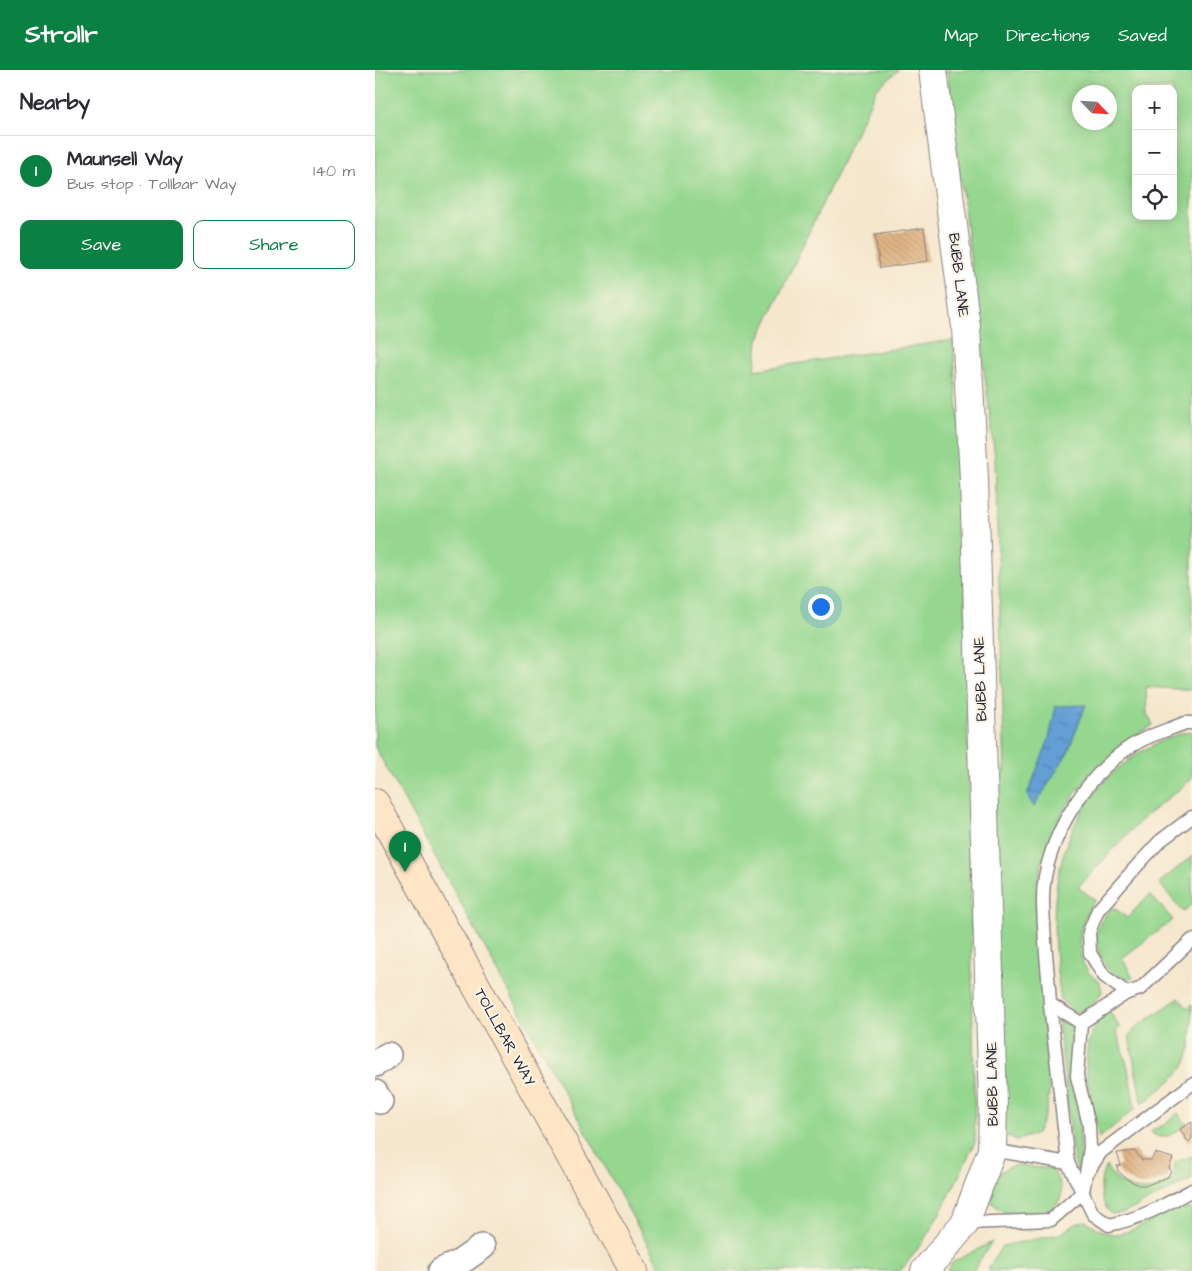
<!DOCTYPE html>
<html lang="en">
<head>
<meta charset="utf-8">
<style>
  :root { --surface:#fff; --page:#f7f7f7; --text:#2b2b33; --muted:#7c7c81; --line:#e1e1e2; --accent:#0b8043 }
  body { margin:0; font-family:"Architects Daughter",sans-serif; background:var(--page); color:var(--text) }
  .controls { position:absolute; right:15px; top:15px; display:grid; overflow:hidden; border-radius:10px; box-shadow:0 2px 12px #0003 }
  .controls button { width:45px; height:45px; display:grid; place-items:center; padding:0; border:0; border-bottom:1px solid var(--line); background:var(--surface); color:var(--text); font:25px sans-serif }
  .compass { position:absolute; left:697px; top:15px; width:45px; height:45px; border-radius:50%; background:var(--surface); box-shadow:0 2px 12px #0003; rotate:115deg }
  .you { position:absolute; left:445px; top:536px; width:18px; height:18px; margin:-12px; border:4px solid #fff; border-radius:50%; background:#1a73e8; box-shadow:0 0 0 8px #1a73e833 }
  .badge { display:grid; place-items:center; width:32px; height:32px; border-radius:50%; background:var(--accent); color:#fff; font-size:16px; font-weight:700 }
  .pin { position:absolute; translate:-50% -41px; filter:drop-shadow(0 1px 2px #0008) }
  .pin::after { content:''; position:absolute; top:26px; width:18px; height:15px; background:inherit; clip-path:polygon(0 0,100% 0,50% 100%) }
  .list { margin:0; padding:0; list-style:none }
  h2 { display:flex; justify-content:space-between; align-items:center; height:65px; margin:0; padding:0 20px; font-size:21px }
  h2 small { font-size:16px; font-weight:400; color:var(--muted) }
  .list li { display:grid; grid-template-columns:32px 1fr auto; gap:15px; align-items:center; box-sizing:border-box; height:70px; padding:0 20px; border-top:1px solid var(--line) }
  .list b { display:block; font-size:19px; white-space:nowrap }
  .list p { margin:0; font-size:16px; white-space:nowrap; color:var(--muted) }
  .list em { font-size:16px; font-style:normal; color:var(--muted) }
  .actions { display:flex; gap:10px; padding:15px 20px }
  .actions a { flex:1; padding:11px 0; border:1px solid var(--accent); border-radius:10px; text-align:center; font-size:18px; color:var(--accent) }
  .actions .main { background:var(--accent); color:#fff }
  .icon { flex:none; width:28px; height:28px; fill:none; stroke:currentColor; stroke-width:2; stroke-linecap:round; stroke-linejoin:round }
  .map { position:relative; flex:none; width:817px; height:1201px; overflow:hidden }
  header { display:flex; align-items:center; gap:30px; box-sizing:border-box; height:70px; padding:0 25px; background:var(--accent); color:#fff }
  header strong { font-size:24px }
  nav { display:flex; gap:28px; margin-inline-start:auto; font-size:18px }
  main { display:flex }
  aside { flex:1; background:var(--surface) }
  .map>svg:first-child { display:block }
  .green { fill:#95d78f; stroke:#5c7c65; fill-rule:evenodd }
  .water { fill:url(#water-ripples); stroke:#436088 }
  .building { fill:url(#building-back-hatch) }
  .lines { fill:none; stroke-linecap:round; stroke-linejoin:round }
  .service-casing { stroke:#8c8484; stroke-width:15 }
  .minor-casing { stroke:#8c8484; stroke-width:28 }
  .tertiary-casing { stroke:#8c8484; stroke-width:30 }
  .secondary-casing { stroke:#8c8484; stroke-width:30 }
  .service { stroke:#fff; stroke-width:12 }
  .minor { stroke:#fff; stroke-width:25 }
  .tertiary { stroke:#fff; stroke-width:28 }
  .secondary { stroke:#fee5c5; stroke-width:28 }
  .labels { text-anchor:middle; stroke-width:4.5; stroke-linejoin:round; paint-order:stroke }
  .street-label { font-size:15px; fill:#22223b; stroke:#fcf5e5 }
</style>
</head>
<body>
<header>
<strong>Strollr</strong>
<nav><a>Map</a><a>Directions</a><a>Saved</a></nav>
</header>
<main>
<aside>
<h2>Nearby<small></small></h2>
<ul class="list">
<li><span class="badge">1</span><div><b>Maunsell Way</b><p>Bus stop · Tollbar Way</p></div><em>140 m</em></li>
</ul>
<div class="actions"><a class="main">Save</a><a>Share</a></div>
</aside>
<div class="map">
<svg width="817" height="1201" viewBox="0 0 817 1201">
  <defs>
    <pattern id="water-ripples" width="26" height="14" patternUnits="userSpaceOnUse" patternTransform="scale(1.25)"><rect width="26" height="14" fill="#649ed4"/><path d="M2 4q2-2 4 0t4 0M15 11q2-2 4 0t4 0" fill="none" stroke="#5280ad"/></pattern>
    <pattern id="building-back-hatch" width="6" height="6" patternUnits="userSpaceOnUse" patternTransform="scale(1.25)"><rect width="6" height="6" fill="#e0b485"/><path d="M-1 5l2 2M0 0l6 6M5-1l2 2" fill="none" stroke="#c09a74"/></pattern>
  </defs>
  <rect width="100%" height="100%" fill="#fcf5e5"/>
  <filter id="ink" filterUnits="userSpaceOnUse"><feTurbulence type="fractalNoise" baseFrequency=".02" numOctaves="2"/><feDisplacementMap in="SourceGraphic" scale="10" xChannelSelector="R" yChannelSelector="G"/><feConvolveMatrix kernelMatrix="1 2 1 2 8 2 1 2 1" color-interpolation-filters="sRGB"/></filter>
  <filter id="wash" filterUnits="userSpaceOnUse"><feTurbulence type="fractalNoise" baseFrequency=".0096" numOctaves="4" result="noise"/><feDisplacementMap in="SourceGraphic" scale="20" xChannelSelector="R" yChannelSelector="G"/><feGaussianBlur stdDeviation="1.12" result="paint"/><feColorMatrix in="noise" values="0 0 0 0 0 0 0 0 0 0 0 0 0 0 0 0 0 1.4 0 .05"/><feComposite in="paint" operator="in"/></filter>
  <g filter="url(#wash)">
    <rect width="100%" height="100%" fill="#f5e7cd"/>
    <g class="green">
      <path d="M0,0H524L502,18L383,270L380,300L578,270L588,413L600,1072C579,1116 558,1164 525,1201H287L0,677Z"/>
      <path d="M572,0H817V620L771,617L772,644L778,655C708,697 661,760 661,844L674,1024L671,1043L662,1064L642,1070L626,1064L617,703L630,702L620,387ZM761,19H798V146H761ZM704,22H734V52H704Z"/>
      <path d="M817,661V709L767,749L703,817L720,830C702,854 695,894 725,912L727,922C720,933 713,941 700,942L686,930C672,843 674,757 746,696C766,680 792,665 817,661Z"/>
      <polygon points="817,786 817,834 808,842 784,813"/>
      <path d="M775,824L798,850L747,888L758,907C735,916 719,882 722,863C724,852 731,844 738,837L752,848Z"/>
      <path d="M804,928L813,939L817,935C817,999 815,995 767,1034L754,966L760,958Z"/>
      <path d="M735,942L745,958L741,960L753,998L760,1039L724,1068C717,1031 694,966 735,942Z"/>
      <polygon points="683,949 692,954 699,955 694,1008 704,1046 706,1096 704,1102 699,1092"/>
      <path d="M803,1043L811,1055C800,1062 789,1073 777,1063L776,1060L789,1055Z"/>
      <path d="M817,1086V1109L749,1143L737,1144C724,1134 723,1110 731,1096C746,1122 775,1128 799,1108L800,1092Z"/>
      <path d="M641,1095L676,1099C722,1156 599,1159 616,1116C621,1104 628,1098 641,1095Z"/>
      <path d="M797,1139H817V1201H614V1197L627,1176L685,1164L700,1154L711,1151C720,1156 729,1164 740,1164C759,1163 781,1147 797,1139Z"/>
      <polygon points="617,1172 598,1201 572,1201 578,1192"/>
    </g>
    <polygon class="water" points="711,635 693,682 659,737 652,725 674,669 681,636"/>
    <g id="blocks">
      <g class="building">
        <polygon points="549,158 553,191 505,198 500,165"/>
        <polygon points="817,1052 817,1069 813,1072 805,1059"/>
        <polygon points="760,1081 767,1090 776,1090 780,1083 798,1088 794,1098 796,1100 793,1107 772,1115 764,1115 753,1110 743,1101 742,1096 746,1095 742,1083"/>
      </g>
    </g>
  </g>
  <g filter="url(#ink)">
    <use href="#blocks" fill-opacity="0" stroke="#8c8484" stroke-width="1"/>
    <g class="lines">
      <defs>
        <g id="service">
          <polyline points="752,923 729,906 715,883 714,862 723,840 760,798 785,771 817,747"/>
          <path d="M706,953L675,934C673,899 668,863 668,828C668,770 716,695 767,670C781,663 796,659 810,653H817"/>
          <polyline points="617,1080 693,1093 675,934"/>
          <path d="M693,1093L718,1144L734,1155C767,1148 788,1136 817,1120"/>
          <polyline points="714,1100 726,1082 817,1014"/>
          <polyline points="590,1153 676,1150 708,1122 715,1078 714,1055 702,1006 706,953 752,923 765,919 817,870"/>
        </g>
        <g id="minor">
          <polyline points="0,994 13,985"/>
          <polyline points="0,1023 5,1031"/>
          <polyline points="66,1201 84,1193 107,1177"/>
        </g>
        <polyline id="tertiary" points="550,1201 590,1153 617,1080 618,1035 599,410 591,257 558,0"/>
        <polyline id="secondary" points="0,733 259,1201"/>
      </defs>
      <use href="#service" class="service-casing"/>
      <use href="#minor" class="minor-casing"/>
      <use href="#tertiary" class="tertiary-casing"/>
      <use href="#secondary" class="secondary-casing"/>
      <use href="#service" class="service"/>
      <use href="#minor" class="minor"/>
      <use href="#tertiary" class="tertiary"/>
      <use href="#secondary" class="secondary"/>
    </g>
  </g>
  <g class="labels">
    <g class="street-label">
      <text transform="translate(584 205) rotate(83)" y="5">BUBB LANE</text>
      <text transform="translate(605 609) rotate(-92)" y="5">BUBB LANE</text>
      <text transform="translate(130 967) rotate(61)" y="5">TOLLBAR WAY</text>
      <text transform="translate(617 1014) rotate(-91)" y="5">BUBB LANE</text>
    </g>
  </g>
</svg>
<div class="controls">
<button>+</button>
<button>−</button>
<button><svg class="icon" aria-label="locate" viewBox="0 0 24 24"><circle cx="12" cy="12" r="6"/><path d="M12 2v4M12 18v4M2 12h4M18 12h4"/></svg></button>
</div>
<svg class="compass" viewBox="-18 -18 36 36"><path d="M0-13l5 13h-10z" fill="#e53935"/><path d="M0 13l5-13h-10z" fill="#7c7c81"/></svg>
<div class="you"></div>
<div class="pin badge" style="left:30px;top:802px">1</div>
</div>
</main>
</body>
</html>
